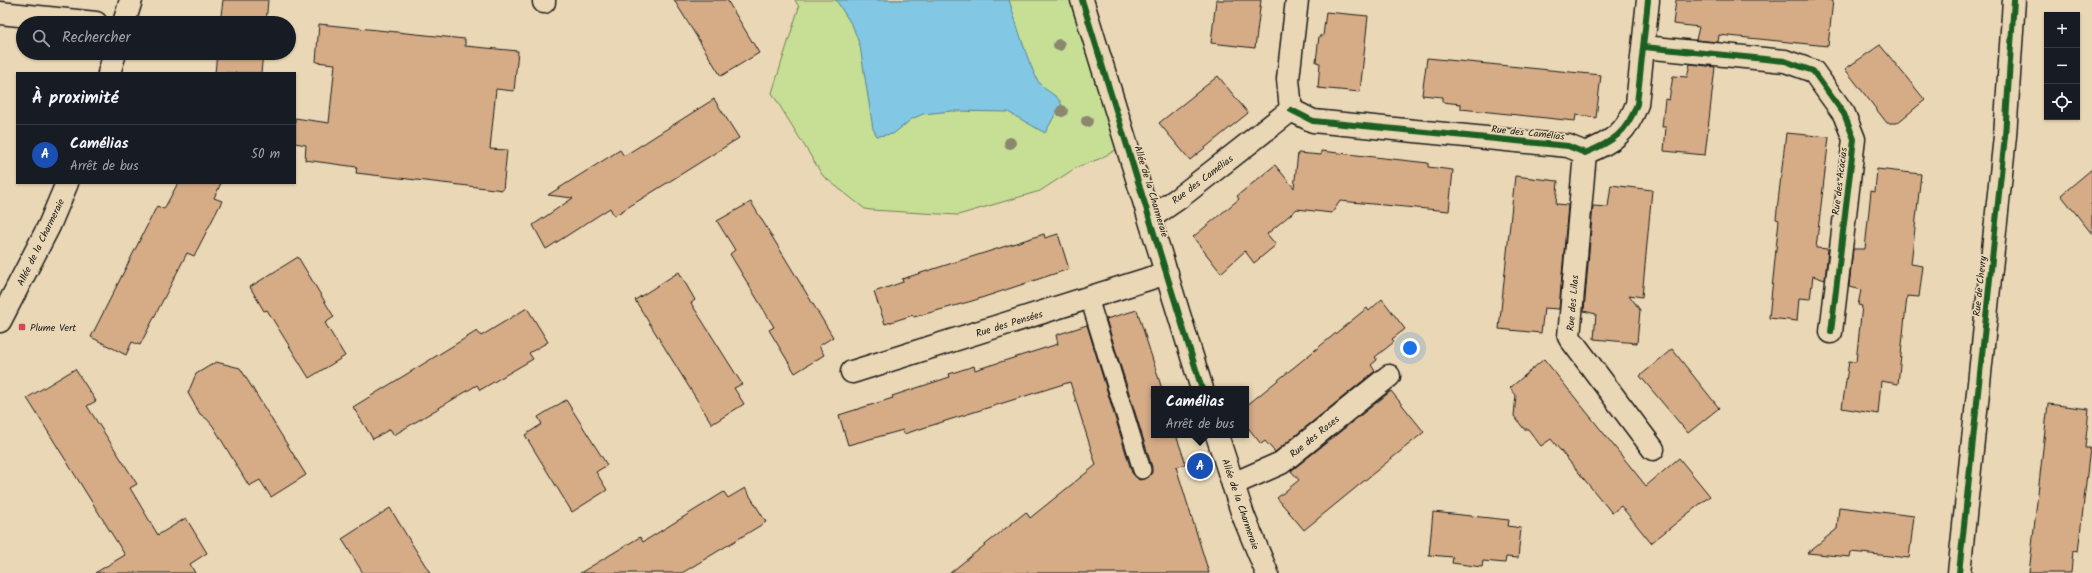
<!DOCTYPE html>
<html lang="fr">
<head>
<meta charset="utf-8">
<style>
  :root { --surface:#171b24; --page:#242831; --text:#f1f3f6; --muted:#9ea1a6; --line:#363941; --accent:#db2777 }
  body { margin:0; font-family:Kalam,sans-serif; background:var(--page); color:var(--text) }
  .controls { position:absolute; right:12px; top:12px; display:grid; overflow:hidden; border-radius:0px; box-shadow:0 1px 3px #0004 }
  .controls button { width:36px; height:36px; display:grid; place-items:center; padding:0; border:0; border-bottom:1px solid var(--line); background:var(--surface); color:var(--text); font:20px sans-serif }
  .you { position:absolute; left:1410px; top:348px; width:14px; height:14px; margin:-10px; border:3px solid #fff; border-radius:50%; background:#1a73e8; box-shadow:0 0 0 6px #1a73e833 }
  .badge { display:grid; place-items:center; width:26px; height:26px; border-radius:50%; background:var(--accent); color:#fff; font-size:13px; font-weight:700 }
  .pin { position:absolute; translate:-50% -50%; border:2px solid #fff; box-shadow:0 1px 4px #0006 }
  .popup { position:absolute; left:1151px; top:386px; width:98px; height:52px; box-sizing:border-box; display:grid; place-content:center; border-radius:0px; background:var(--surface); filter:drop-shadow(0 1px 3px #0005); font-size:13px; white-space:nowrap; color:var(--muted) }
  .popup b { font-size:15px; color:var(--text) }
  .popup::after { content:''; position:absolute; left:50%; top:100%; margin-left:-8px; border:8px solid transparent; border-top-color:var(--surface) }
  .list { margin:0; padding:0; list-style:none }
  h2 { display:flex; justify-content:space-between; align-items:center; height:52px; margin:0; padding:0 16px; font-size:17px }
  h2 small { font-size:13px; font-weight:400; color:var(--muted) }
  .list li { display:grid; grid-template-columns:26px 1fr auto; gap:12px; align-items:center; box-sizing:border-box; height:60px; padding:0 16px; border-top:1px solid var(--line) }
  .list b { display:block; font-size:15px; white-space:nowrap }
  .list p { margin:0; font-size:13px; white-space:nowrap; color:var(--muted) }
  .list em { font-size:13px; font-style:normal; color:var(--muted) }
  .icon { flex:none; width:22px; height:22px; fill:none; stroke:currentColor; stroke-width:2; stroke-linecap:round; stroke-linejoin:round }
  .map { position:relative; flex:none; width:2092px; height:573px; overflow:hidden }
  .search { position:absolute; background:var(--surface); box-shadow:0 1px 3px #0004; left:16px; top:16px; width:280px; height:44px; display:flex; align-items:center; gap:10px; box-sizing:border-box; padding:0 14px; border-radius:22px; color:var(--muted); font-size:15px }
  .panel { position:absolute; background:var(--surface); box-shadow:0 1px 3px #0004; left:16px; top:72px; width:280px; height:112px; border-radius:0px }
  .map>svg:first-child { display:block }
  .green { fill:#c7df95; stroke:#727e58 }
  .water { fill:#82c7e3; stroke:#598393 }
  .building { fill:#d6ac87; stroke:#1c1c1c }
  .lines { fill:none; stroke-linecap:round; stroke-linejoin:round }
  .lane-casing { stroke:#1c1c1c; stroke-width:20 }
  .street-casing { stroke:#1c1c1c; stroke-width:25 }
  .secondary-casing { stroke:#1c1c1c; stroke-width:25 }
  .lane { stroke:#ead7b5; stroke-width:17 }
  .street { stroke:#ead7b5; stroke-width:22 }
  .secondary { stroke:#ead7b5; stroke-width:22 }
  .cycleway-casing { stroke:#ead7b5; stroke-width:8 }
  .cycleway { stroke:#1b5e20; stroke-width:6 }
  .tree { fill:#8b866e }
  .poi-dot { fill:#d1495b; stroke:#ead7b5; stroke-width:1.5 }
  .labels { text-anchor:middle; stroke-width:3.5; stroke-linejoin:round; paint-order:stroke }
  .street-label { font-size:10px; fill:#1c1c1c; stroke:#ead7b5 }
  .poi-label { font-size:10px; fill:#1c1c1c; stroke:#ead7b5; text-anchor:start }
</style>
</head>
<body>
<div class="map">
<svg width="2092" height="573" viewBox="0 0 2092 573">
  <rect width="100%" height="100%" fill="#ead7b5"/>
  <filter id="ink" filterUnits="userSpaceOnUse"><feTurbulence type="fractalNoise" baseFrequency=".025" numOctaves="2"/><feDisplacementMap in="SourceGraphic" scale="8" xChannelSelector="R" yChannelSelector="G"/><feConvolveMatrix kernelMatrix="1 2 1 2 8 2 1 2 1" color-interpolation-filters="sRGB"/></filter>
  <g filter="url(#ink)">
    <polygon class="green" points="795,0 1082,0 1127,144 1099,159 1077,167 1040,191 958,215 871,210 865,209 823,176 772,93 799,7"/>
    <path class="water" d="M836,0H1009C1018,27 1025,56 1038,81C1044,92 1062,95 1062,108L1055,115L1045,133L1008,112L952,111L923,114L912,119L893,134L877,136L873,129L860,46L853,27Z"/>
    <g class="building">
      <polygon points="223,0 268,0 266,23 220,23"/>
      <polygon points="674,0 727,0 759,53 721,76"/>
      <polygon points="1216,0 1261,0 1255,48 1211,43"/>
      <polygon points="1676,0 1833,0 1828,46 1719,35 1718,42 1696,40 1699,27 1673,24"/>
      <polygon points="1326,12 1368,16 1360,92 1318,88 1320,63 1316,62 1319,36 1323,36"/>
      <polygon points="319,24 465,39 465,46 518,51 514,91 496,89 490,149 507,150 503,190 356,173 357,167 305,160 306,145 295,143 295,118 329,123 335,64 316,62"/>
      <polygon points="1880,45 1925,100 1897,123 1887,123 1845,69"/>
      <polygon points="217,53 263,53 261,73 215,73"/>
      <polygon points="1427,58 1601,75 1596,118 1576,115 1575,121 1461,109 1461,104 1442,102 1442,97 1422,95"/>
      <polygon points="1690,64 1715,67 1705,155 1664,151 1666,127 1662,127 1665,99 1669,100 1673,76 1687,77"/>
      <polygon points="1218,76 1248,113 1190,160 1159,123"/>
      <polygon points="714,99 739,138 614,216 610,208 546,249 533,225 573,198 548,195 620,150 624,156"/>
      <polygon points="1786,133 1829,137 1816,248 1828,249 1825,280 1813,276 1810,299 1799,298 1797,321 1769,318 1779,220 1776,219"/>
      <polygon points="1321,151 1428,163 1428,167 1453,170 1449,211 1340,201 1332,213 1297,209 1267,234 1276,245 1254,263 1245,251 1221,273 1193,237 1239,199 1237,196 1275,165 1294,188 1298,153 1321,155"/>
      <polygon points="1877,169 1921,174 1911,264 1923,266 1919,297 1907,296 1898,384 1881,381 1878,414 1842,408 1849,361 1856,362 1862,306 1858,305 1861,290 1849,287 1853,249 1865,249 1871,191 1875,192"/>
      <polygon points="2092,169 2092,234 2061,195"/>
      <polygon points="1515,176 1558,181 1556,204 1568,205 1559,309 1544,308 1541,333 1499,329"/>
      <polygon points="178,183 221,183 214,198 222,201 194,256 187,253 140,345 132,342 126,355 91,337 157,206 164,209"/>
      <polygon points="1611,185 1652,190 1642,297 1629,295 1640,310 1637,343 1594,339 1596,314 1584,311 1593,206 1608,207"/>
      <polygon points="751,202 833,337 819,346 824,355 795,373 769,330 774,327 730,254 735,250 717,221"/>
      <polygon points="1044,234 1045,238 1058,234 1069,269 972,301 914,317 913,315 885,324 874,292 903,282 902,279"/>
      <polygon points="298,257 334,317 325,323 345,356 309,378 267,310 264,311 250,287"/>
      <polygon points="679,272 695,300 691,303 742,384 734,388 744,404 712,424 635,300"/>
      <polygon points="1382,299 1405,329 1392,339 1394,342 1375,357 1377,360 1371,365 1375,371 1275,452 1265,441 1261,444 1246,425 1246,406 1367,308 1369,311"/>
      <polygon points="527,308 548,342 529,353 533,359 480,390 477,385 394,435 390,429 373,439 353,407 477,331 481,336"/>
      <polygon points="1137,310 1162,389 1154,389 1154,435 1176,435 1186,464 1176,467 1209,573 950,573 1026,512 1030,518 1096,465 1070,382 904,434 903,430 848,445 839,415 893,398 892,396 950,377 949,374 974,366 975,370 1058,344 1056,335 1087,325 1132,473 1139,480 1145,479 1152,473 1152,467 1106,319"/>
      <polygon points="1672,349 1719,408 1688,433 1640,376"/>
      <polygon points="1544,359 1646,486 1679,458 1710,496 1651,543 1621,506 1612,513 1551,439 1541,446 1528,429 1524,429 1514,416 1516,395 1510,388"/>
      <polygon points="216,362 240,368 306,475 271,497 260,480 249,486 213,426 207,419 200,414 188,393 196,374"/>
      <polygon points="75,369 96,401 87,406 137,484 130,488 158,535 186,518 207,553 190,564 195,573 95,573 125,555 27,398"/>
      <polygon points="1391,391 1424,432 1304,530 1277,498 1299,480 1291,471"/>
      <polygon points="566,400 607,465 596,472 607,490 572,512 525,435 542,424 538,417"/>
      <polygon points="2048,404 2089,409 2085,448 2090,448 2078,552 2073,551 2071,573 2029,573"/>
      <polygon points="745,488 766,522 682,573 580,573 640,537 643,542 724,492 728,498"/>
      <polygon points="1839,507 1914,516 1909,558 1851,552 1850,557 1807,553 1837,529"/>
      <polygon points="390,508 407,536 430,573 363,573 342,539"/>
      <polygon points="1433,512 1509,520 1508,526 1521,528 1518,558 1506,557 1505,563 1483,561 1482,567 1452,563 1453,557 1429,555"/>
    </g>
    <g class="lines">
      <defs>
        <polyline id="lane" points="1089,298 1142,470"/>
        <g id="street">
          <polyline points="1082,0 1202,389"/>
          <polyline points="544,2 544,0"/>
          <polyline points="0,13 96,23"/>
          <polyline points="124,23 131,0"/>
          <polyline points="1644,47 1785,61 1813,71 1844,114 1854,139 1831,332"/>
          <polyline points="109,73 115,53"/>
          <path d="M1291,110L1313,121L1568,146L1585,153C1613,142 1627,132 1637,104L1648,0"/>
          <polyline points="1291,110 1288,79 1297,0"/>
          <polyline points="1585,153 1569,337 1653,449"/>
          <polyline points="1150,218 1179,198 1291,110"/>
          <polyline points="0,321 49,226 67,183"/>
          <polyline points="852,372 1167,273"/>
          <polyline points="1217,435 1243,515 1267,573"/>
          <polyline points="1233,484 1281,463 1389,376"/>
        </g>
        <polyline id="secondary" points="1959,573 2005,136 2014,0"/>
      </defs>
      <use href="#lane" class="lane-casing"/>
      <use href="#street" class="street-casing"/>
      <use href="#secondary" class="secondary-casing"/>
      <use href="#lane" class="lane"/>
      <use href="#street" class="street"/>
      <use href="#secondary" class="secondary"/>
      <defs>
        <g id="cycleway">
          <polyline points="1082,0 1202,389"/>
          <polyline points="1644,47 1785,61 1813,71 1844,114 1854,139 1831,332"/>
          <path d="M1291,110L1313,121L1568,146L1585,153C1613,142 1627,132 1637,104L1648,0"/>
          <polyline points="1959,573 2005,136 2014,0"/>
        </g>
      </defs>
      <use href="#cycleway" class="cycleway-casing"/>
      <use href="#cycleway" class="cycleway"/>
    </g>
    <g class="tree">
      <circle cx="1059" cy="45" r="6"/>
      <circle cx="1062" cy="111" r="6"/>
      <circle cx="1087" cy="121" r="6"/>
      <circle cx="1010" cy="143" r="6"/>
    </g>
  </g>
  <rect class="poi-dot" x="18" y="323" width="8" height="8" rx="2"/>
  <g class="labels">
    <g class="street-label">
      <text transform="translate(1528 132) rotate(6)" y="4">Rue des Camélias</text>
      <text transform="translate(1202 179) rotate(-37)" y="4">Rue des Camélias</text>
      <text transform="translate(1839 181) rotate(-83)" y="4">Rue des Acacias</text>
      <text transform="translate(1152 191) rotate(73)" y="4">Allée de la Charmeraie</text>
      <text transform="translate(40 242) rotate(-64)" y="4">Allée de la Charmeraie</text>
      <text transform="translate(1979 286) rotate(-84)" y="4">Rue de Chevry</text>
      <text transform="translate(1572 303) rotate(-85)" y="4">Rue des Lilas</text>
      <text transform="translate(1009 323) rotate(-17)" y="4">Rue des Pensées</text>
      <text transform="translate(1314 436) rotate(-39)" y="4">Rue des Roses</text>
      <text transform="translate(1241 504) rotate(71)" y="4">Allée de la Charmeraie</text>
    </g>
    <g class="poi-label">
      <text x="30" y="331">Plume Vert</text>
    </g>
  </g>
</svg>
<div class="controls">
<button>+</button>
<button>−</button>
<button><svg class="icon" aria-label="locate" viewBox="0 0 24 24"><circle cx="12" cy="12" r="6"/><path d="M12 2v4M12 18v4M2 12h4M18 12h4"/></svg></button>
</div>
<div class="you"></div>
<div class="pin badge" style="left:1200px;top:466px;background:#1a4fb4">A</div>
<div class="popup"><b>Camélias</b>Arrêt de bus</div>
<div class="search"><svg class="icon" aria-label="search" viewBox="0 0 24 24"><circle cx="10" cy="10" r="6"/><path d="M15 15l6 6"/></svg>Rechercher</div>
<section class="panel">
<h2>À proximité<small></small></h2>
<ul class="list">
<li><span class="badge" style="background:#1a4fb4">A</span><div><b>Camélias</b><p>Arrêt de bus</p></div><em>50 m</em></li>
</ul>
</section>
</div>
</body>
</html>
